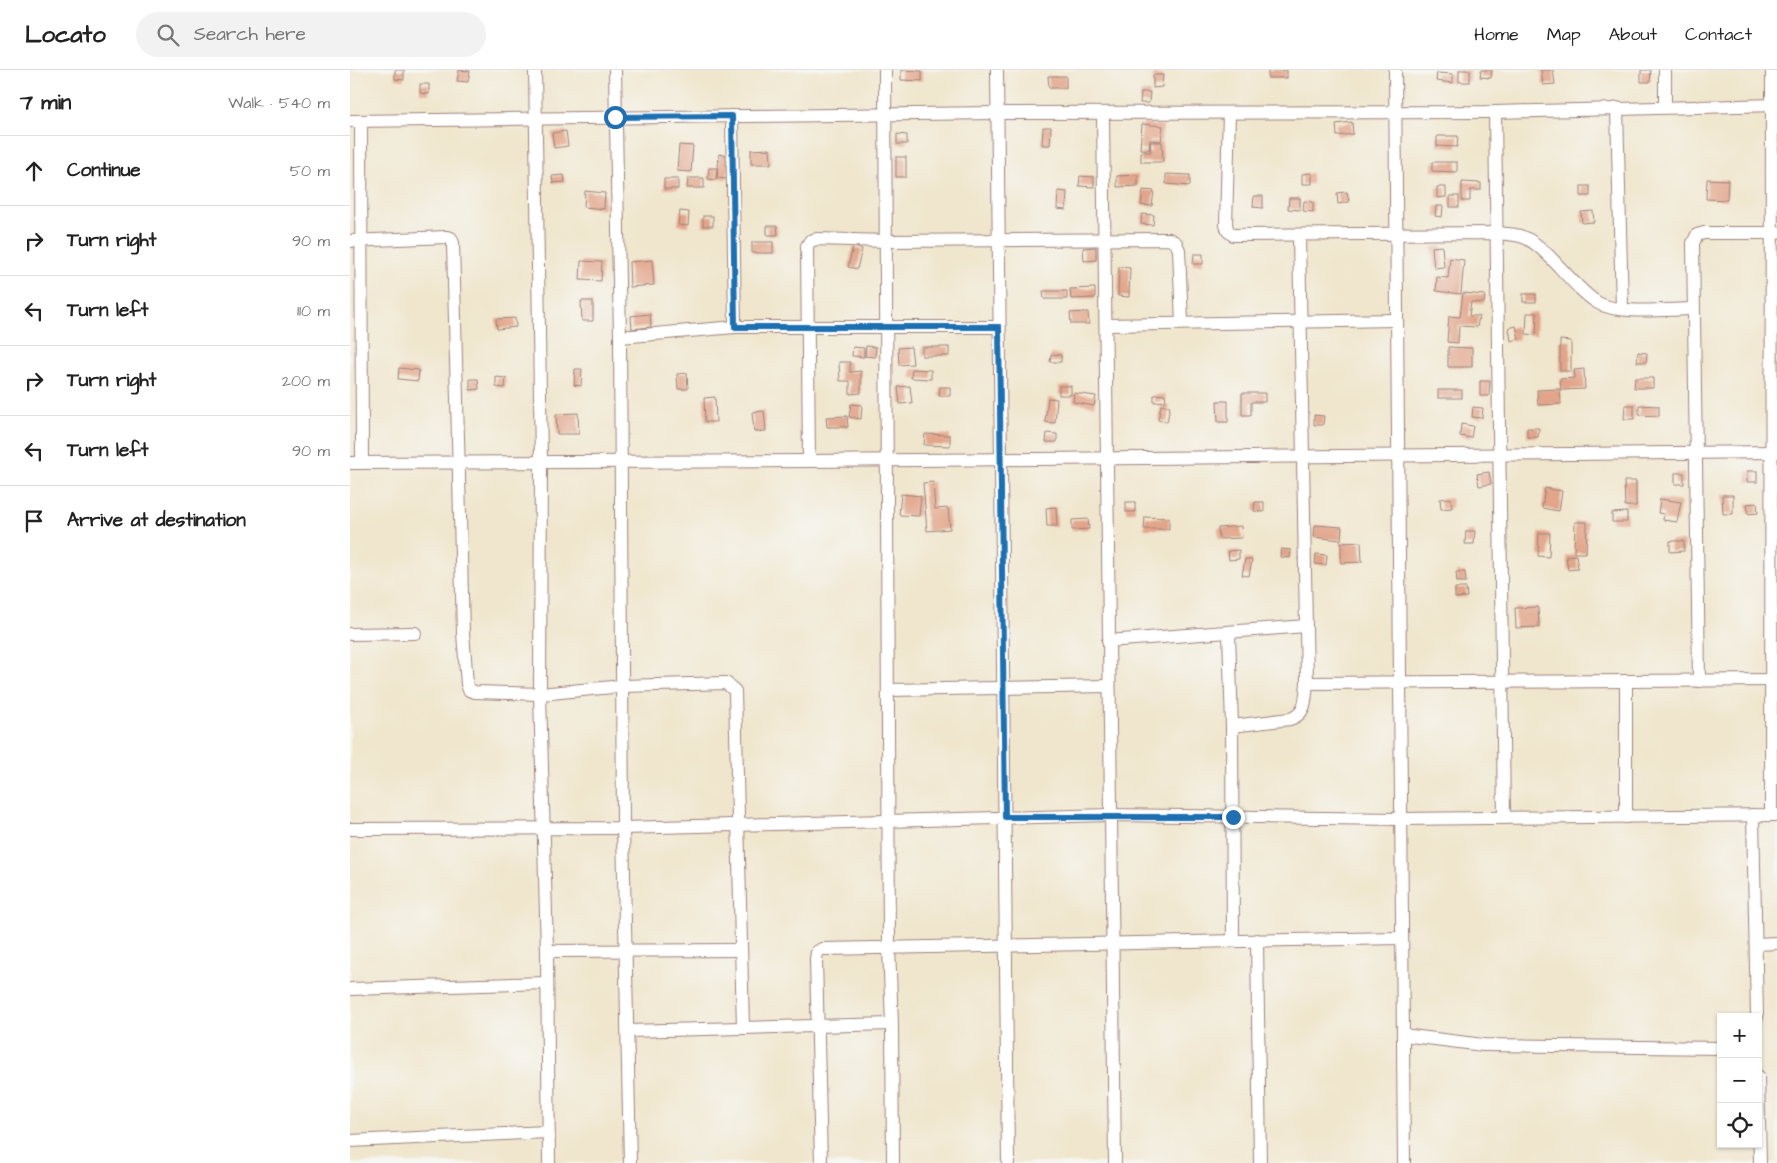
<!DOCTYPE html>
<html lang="en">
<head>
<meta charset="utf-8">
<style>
  :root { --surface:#fff; --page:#f2f2f2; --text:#222; --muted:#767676; --line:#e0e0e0 }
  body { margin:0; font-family:"Architects Daughter",sans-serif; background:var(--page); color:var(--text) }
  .controls { position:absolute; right:15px; bottom:15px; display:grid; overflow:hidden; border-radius:0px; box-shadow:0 1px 4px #0004 }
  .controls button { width:45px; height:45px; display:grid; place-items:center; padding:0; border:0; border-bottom:1px solid var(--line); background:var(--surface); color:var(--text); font:25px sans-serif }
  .stop { position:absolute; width:15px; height:15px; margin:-11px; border:4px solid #1f6fb2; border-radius:50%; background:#fff }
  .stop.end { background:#1f6fb2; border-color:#fff; box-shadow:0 1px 5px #0008 }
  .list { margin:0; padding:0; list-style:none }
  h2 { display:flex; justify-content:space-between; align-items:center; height:65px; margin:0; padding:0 20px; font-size:21px }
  h2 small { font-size:16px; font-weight:400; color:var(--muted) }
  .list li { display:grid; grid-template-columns:32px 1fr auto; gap:15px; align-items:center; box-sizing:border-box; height:70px; padding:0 20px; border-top:1px solid var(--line) }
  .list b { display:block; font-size:19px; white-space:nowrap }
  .list em { font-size:16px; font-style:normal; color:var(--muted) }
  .icon { flex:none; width:28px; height:28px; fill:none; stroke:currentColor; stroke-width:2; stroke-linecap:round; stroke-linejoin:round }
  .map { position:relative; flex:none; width:1427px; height:1093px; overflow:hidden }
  header { display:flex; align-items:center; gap:30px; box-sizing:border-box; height:70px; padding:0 25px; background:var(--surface); border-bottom:1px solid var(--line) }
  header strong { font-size:24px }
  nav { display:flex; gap:28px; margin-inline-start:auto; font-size:18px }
  .search { width:350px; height:45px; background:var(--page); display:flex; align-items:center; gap:12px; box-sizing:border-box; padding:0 18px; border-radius:28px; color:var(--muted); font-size:19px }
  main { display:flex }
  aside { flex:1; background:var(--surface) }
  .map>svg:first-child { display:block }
  .building { fill:#e2a58a }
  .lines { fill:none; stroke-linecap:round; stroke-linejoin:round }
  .minor-casing { stroke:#9d827c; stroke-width:14 }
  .minor { stroke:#fff; stroke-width:12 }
  .route { stroke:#1f6fb2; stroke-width:6 }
</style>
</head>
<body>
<header>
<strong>Locato</strong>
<div class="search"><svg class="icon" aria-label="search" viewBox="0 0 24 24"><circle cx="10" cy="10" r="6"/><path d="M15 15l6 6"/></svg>Search here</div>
<nav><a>Home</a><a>Map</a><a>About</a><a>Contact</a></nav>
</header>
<main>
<aside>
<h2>7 min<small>Walk · 540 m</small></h2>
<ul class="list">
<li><svg class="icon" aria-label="ahead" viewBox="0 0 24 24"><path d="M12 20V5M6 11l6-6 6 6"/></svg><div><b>Continue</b></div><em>50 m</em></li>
<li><svg class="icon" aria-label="right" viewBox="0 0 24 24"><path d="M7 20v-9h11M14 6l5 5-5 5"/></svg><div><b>Turn right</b></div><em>90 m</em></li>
<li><svg class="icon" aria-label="left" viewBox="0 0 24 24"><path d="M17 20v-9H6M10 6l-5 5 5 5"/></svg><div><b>Turn left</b></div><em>110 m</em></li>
<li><svg class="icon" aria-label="right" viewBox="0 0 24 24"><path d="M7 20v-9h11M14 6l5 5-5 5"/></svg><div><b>Turn right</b></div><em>200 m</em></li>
<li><svg class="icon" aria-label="left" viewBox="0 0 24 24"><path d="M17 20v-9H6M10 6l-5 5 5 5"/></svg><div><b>Turn left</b></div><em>90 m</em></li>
<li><svg class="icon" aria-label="arrive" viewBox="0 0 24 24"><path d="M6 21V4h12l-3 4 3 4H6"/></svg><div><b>Arrive at destination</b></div></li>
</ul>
</aside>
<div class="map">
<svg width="1427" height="1093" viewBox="0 0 1427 1093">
  <rect width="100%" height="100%" fill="#f6f6f2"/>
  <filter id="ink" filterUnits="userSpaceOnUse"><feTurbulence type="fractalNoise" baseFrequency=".02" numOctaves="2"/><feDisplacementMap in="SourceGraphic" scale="10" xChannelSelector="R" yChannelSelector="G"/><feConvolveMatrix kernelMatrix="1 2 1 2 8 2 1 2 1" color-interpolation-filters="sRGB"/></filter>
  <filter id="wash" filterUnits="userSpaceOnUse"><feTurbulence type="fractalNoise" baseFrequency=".0096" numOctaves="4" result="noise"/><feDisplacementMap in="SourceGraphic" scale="20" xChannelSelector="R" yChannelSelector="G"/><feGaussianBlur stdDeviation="1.12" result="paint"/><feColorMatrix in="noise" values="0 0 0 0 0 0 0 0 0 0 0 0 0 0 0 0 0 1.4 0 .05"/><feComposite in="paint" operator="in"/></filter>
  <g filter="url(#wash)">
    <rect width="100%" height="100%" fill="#f0e6cd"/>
    <g id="blocks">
      <g class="building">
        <polygon points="45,0 54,0 54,10 45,9"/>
        <polygon points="109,0 120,1 118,12 107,11"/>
        <polygon points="551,0 572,1 572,11 551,10"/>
        <rect x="918" y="0" width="19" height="8"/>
        <rect x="1109" y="0" width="11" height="12"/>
        <polygon points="1131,0 1142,0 1141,8 1130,7"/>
        <polygon points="1191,0 1203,0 1205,14 1193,15"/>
        <polygon points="1291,0 1301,0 1300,12 1291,12"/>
        <polygon points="1087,3 1103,4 1103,13 1086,11"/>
        <polygon points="803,5 813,5 812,17 803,18"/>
        <polygon points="698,6 716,6 716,18 699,18"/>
        <polygon points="70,14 79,14 79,24 70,23"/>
        <polygon points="791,22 800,22 799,33 790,33"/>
        <polygon points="1002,52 1003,64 987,66 986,54"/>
        <polygon points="792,54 813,56 811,71 800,70 799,80 790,79"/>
        <polygon points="693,57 701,57 700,75 692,75"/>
        <polygon points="216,61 218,76 204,78 202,63"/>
        <polygon points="547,64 557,65 557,74 547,74"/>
        <polygon points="1087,66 1108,66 1107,77 1087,76"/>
        <polygon points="800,72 812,72 813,92 791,92 791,82 801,82"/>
        <polygon points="329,75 343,76 341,102 327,101"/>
        <polygon points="420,79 421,94 401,94 401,80"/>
        <polygon points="369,84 380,86 377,109 367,108"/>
        <rect x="546" y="87" width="10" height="20"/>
        <polygon points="1082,92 1107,92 1107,102 1082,101"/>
        <polygon points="359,98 367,98 366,110 358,109"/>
        <polygon points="962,103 962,114 952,114 952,104"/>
        <polygon points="816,104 840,105 840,116 816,114"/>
        <polygon points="214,105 215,112 203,113 202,106"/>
        <polygon points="788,105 788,116 767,117 767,106"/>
        <polygon points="730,106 744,107 744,117 729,116"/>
        <polygon points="338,108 354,108 354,118 337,118"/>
        <rect x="314" y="109" width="14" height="10"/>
        <polygon points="1357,109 1378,110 1377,130 1356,129"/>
        <polygon points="1112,112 1131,113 1131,120 1120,120 1120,131 1112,131"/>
        <rect x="1231" y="116" width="9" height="10"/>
        <polygon points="1087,117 1096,117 1096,127 1087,128"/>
        <polygon points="793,120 804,121 802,136 791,135"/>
        <polygon points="235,121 255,123 254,139 234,137"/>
        <polygon points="708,121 717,122 716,140 707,139"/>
        <polygon points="997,122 999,132 988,134 987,123"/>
        <polygon points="904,126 913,126 913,138 903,137"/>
        <rect x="1100" y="126" width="9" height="11"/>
        <polygon points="939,128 950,128 950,140 938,139"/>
        <polygon points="954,131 963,132 963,142 953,141"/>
        <polygon points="1086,136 1093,136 1092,147 1085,146"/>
        <polygon points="330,141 339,142 338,156 328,155"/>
        <polygon points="1243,141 1244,152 1232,153 1231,142"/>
        <polygon points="792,144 804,145 803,155 791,154"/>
        <rect x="353" y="146" width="10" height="10"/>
        <polygon points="417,156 427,156 428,165 417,165"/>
        <rect x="402" y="172" width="21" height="11"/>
        <polygon points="1092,176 1094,197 1084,198 1082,177"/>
        <polygon points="503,177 512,179 507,199 498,197"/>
        <polygon points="746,177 746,190 734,191 733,178"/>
        <polygon points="844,184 853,184 853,194 843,194"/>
        <polygon points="1100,188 1114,190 1111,224 1086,221 1087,207 1098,208"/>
        <polygon points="302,190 304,215 280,217 279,192"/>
        <polygon points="231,191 252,192 251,211 230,210"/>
        <polygon points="769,197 780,198 779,227 768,226"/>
        <polygon points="745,218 745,228 721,229 720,219"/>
        <polygon points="693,221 717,221 717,229 694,229"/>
        <polygon points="1113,223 1135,225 1134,233 1121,232 1119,246 1129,246 1127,257 1109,256 1108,273 1097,272 1099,246 1110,247"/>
        <rect x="1173" y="224" width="13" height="8"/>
        <polygon points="231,231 243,231 243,251 232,251"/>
        <polygon points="738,242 739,254 721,254 720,243"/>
        <polygon points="1177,243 1187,243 1186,265 1176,264"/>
        <polygon points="300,244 301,257 282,259 281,246"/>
        <polygon points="165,248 166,257 147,259 146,249"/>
        <polygon points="1166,256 1169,269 1161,271 1159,258"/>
        <polygon points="1210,270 1221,271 1221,301 1210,301"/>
        <polygon points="516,276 526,277 525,287 515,286"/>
        <polygon points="503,277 514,278 514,287 502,286"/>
        <polygon points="561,277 563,294 549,295 548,278"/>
        <rect x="572" y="277" width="27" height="9"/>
        <polygon points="1098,277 1122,278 1122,297 1098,297"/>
        <polygon points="1288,282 1297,283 1296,292 1287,292"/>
        <polygon points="701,284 711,285 711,292 700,292"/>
        <polygon points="489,292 500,292 500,302 511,301 511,323 500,324 500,311 490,311"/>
        <polygon points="49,298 69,300 68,311 48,309"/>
        <polygon points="225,299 232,299 231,316 224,315"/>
        <polygon points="562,299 581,300 581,309 561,308"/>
        <polygon points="1234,299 1235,319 1211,320 1210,309 1225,308 1224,300"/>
        <polygon points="337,303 338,319 328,319 327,304"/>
        <polygon points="146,307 156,308 155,318 146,317"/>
        <polygon points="1285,308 1303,308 1303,318 1284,318"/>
        <polygon points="120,309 128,309 129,319 120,320"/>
        <polygon points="1130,311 1140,311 1139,326 1130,326"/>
        <polygon points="560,316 562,333 550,334 548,317"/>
        <rect x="709" y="316" width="12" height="9"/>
        <polygon points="590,317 600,317 600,326 589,326"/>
        <polygon points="1210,319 1211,334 1188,335 1187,320"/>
        <rect x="1088" y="320" width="24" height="8"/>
        <polygon points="724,323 746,326 744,336 723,332"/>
        <polygon points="892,323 915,323 915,332 901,332 901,345 892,345"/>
        <polygon points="815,324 816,331 804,332 804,325"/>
        <polygon points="365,327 366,352 355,352 354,328"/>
        <polygon points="698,328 707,329 705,353 695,352"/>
        <polygon points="867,331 878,331 878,352 868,352"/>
        <polygon points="501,334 512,335 511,349 499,347"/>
        <polygon points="811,335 820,336 817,352 808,350"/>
        <polygon points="1275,335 1284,335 1284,349 1274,349"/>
        <polygon points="1289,335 1309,336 1309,346 1289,345"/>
        <polygon points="1123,337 1133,338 1132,348 1122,347"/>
        <polygon points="414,341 416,361 404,362 402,342"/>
        <polygon points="228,343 229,364 207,364 206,344"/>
        <polygon points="964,345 974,346 973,355 964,355"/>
        <polygon points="497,346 498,357 477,357 476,347"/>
        <polygon points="1111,354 1123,356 1121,368 1110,366"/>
        <polygon points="1177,358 1189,358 1188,367 1177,367"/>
        <polygon points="697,363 707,364 707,372 696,372"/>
        <polygon points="575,364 600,365 600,376 574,375"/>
        <rect x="1397" y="401" width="10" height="11"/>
        <polygon points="1139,402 1141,414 1129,416 1127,404"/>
        <rect x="1325" y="403" width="9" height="11"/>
        <polygon points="1274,411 1286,411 1286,436 1275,436"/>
        <polygon points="583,412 585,439 598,438 600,459 577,461 573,413"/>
        <polygon points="1195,418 1212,421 1209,441 1192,438"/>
        <polygon points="551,424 571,426 569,446 549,445"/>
        <polygon points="1372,425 1383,425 1383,444 1373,444"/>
        <polygon points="1101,428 1102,438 1091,439 1090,429"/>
        <polygon points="1310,429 1331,432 1327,452 1313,450 1314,444 1308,443"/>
        <rect x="776" y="432" width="9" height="10"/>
        <polygon points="905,432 914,432 914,442 904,441"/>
        <polygon points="1407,433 1408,443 1398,444 1397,434"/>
        <polygon points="706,437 707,456 697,456 696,438"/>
        <polygon points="1277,442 1277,452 1262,452 1262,443"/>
        <polygon points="795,447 819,448 819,459 794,459"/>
        <polygon points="738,449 739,459 722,460 722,450"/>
        <polygon points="1225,452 1237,452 1236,483 1224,483"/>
        <polygon points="965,455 992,457 991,470 964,467"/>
        <polygon points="891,456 892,468 869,469 868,458"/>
        <polygon points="1116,461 1125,461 1124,474 1115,474"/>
        <polygon points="1189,463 1200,463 1199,487 1188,486"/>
        <polygon points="1320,471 1334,471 1334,481 1320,482"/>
        <polygon points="1011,472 1012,492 991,493 991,473"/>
        <polygon points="931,479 941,480 940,488 930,487"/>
        <polygon points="889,480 889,489 879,490 878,481"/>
        <polygon points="966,484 977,485 976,495 965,494"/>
        <polygon points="1226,485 1228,499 1218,500 1216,486"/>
        <polygon points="895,489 902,490 899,506 892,505"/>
        <polygon points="1106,502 1115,502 1116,512 1107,512"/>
        <polygon points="1105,518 1116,518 1117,527 1105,528"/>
        <polygon points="1188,537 1189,557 1166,558 1165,538"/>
      </g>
    </g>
  </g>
  <g filter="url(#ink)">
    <use href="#blocks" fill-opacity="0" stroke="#9d827c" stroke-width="1"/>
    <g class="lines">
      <defs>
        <g id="minor">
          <polyline points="185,0 191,391 190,624 197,881 199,1093"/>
          <polyline points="265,0 270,267 273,758 280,1093"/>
          <polyline points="535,0 539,877 542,954 543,1093"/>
          <polyline points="647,0 658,1093"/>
          <polyline points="1045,0 1054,1093"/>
          <polyline points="1315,0 1315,37"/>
          <polyline points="1267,38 1272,239"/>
          <polyline points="1145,42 1154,748"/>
          <path d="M879,43L876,155L878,161L883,165L1147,163C1155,164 1163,164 1170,166C1195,172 1222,218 1248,233C1269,245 1318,239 1343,239"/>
          <path d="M753,44C760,393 758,743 765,1093"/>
          <polyline points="382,46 385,257"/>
          <polyline points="0,51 646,43 1145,42 1427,35"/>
          <polyline points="11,51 12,393"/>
          <polyline points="0,171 97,167 101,168 103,173 113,563 117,614 119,620 125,622 190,624 273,616 376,613 385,621 393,958"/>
          <polyline points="757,255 1047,250"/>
          <polyline points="270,267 385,257 649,257"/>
          <polyline points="459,391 457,176 460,171 467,169 536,171 819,169 826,173 829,180 832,253"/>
          <polyline points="0,393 459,391 1427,382"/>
          <polyline points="879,563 882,656 883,871"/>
          <polyline points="0,564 65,563"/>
          <polyline points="758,571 956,556"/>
          <polyline points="1349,611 1343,173 1347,165 1354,163 1427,163"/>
          <polyline points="957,613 1427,610"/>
          <polyline points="539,620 758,616"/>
          <path d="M882,656L940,649C957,644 955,629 957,613L949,165"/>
          <polyline points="1403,745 1407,947"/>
          <polyline points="1421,745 1422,0"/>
          <polyline points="1276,747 1276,611"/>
          <polyline points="0,759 273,758 759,745 1050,749 1427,745"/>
          <polyline points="907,870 910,1093"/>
          <polyline points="1406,874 1427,873"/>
          <polyline points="197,881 391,880"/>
          <polyline points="0,919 197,913"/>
          <polyline points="278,961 542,954"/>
          <polyline points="1053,965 1133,975 1371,978"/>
          <polyline points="1408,1006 1410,1093"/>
          <polyline points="0,1071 198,1062"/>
          <polyline points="471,1093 466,889 467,882 472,879 1051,868"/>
        </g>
      </defs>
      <use href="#minor" class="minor-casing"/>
      <use href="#minor" class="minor"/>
    </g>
  </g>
  <g class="lines" filter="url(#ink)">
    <polyline class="route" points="265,47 382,46 385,257 649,257 655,747 883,747"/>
  </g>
</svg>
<div class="controls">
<button>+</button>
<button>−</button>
<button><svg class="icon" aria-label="locate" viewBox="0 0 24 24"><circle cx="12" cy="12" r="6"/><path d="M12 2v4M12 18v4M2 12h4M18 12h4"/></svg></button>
</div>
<div class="stop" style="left:265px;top:47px"></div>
<div class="stop end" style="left:883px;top:747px"></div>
</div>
</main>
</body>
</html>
